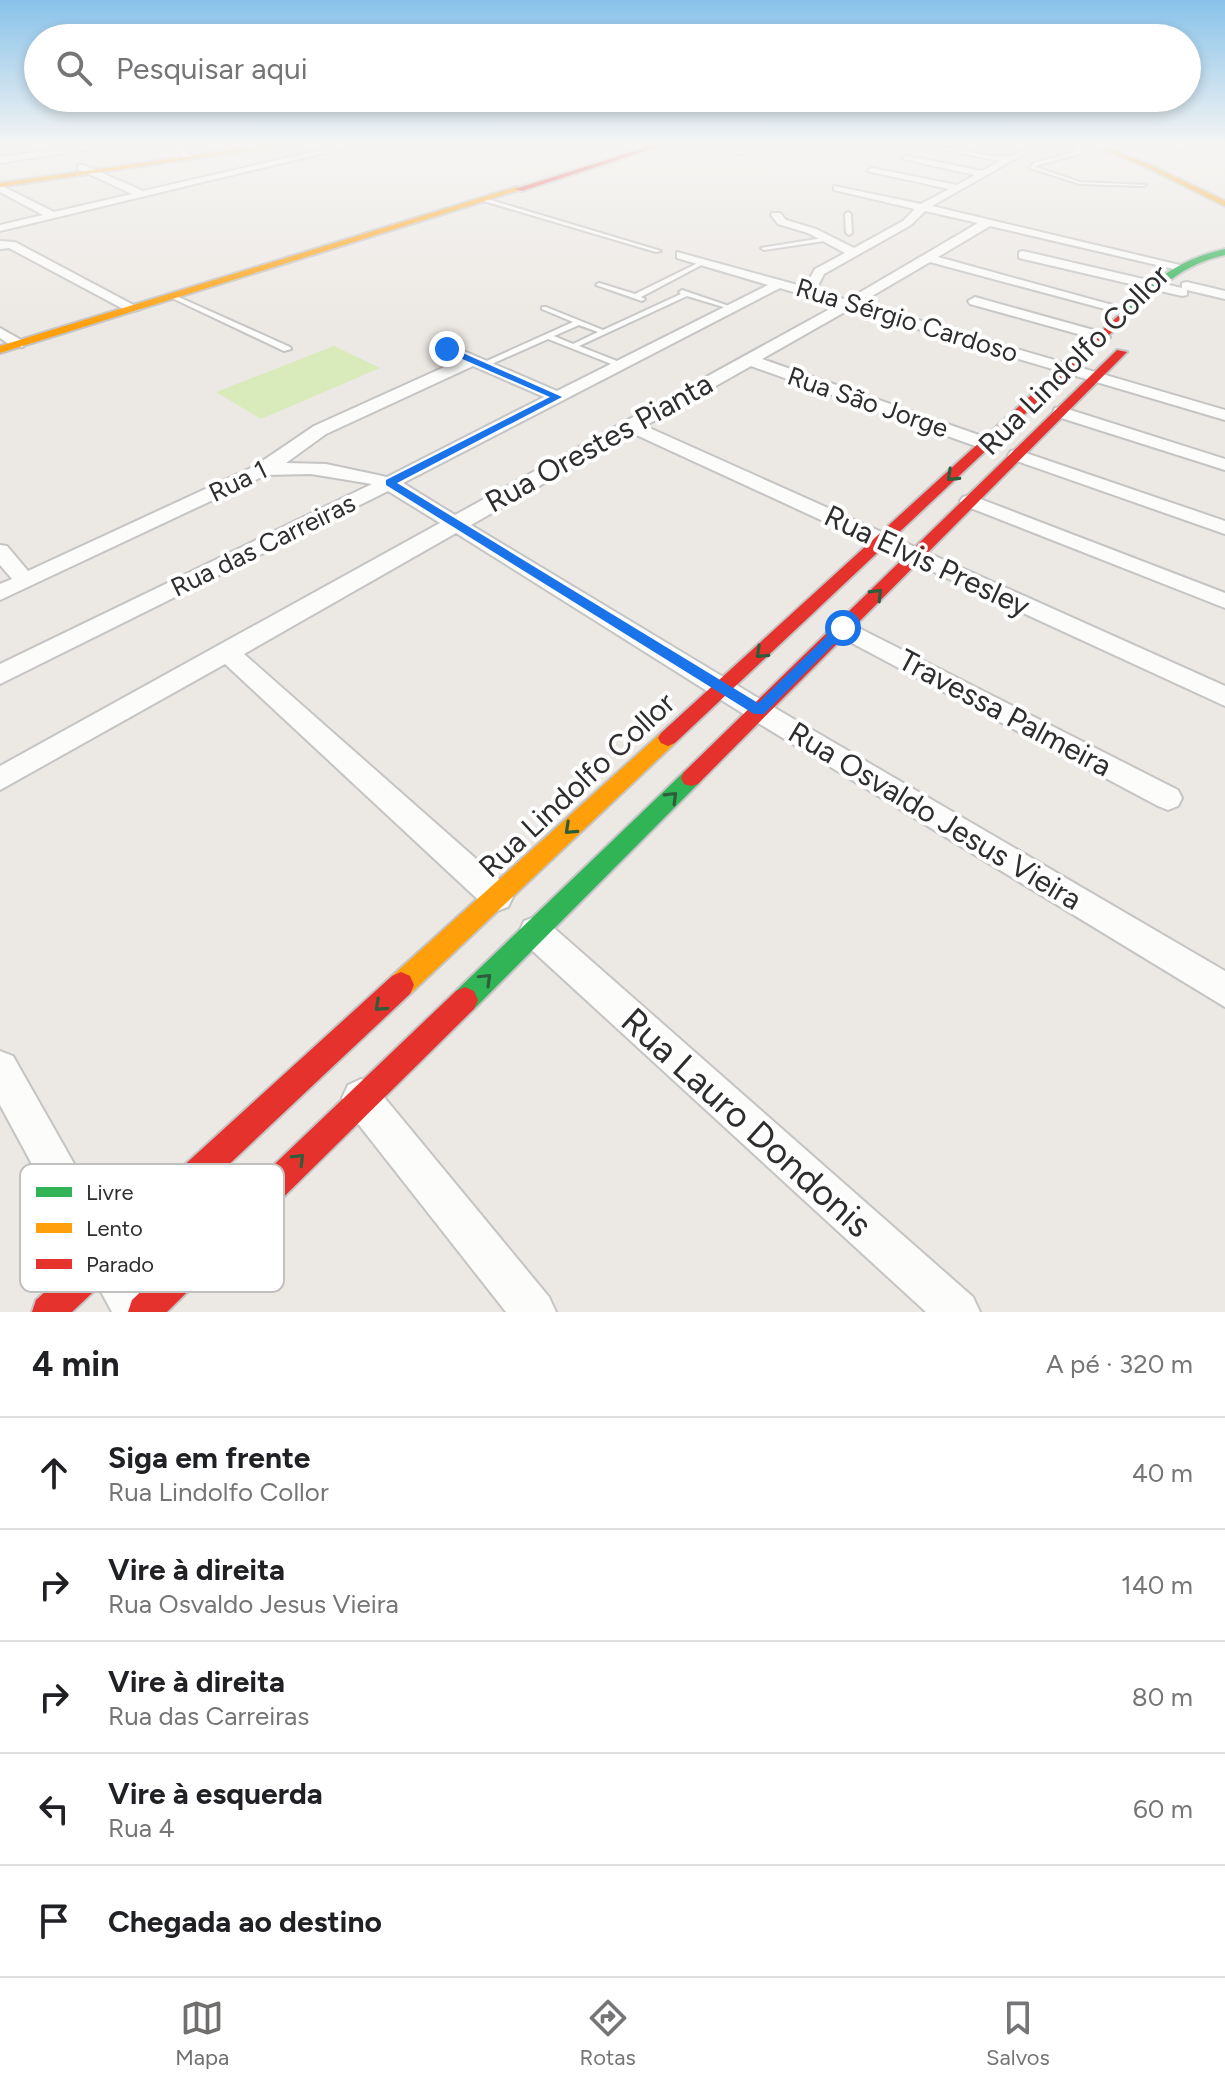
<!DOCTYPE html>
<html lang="pt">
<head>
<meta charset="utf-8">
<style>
  :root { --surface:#fff; --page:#f2f2f2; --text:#202124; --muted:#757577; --line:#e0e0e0; --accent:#706f6e }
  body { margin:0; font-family:Figtree,sans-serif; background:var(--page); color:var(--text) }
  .stop { position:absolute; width:24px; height:24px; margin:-18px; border:6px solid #1a73e8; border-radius:50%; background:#fff }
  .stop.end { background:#1a73e8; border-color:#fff; box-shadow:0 2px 8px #0008 }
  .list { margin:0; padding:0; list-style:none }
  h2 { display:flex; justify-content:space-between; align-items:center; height:104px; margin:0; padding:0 32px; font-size:34px }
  h2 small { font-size:26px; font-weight:400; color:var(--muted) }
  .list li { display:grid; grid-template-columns:52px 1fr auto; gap:24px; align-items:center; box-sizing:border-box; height:112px; padding:0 32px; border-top:2px solid var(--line) }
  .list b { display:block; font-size:30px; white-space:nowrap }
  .list p { margin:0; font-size:26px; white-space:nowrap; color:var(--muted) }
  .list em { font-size:26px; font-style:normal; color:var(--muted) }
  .icon { flex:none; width:44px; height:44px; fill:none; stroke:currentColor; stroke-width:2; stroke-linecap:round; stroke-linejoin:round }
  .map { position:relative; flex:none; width:1225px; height:1312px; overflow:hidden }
  .search { position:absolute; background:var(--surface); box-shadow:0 4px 12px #0003; left:24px; right:24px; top:24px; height:88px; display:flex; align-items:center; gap:20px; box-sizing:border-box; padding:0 28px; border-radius:44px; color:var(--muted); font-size:30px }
  .sheet { height:664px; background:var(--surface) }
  nav { display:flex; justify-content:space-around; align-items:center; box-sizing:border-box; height:112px; border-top:2px solid var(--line); background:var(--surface); font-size:22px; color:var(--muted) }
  nav a { display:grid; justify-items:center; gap:4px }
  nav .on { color:var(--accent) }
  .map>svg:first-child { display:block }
  .pitch { fill:#d9eabb }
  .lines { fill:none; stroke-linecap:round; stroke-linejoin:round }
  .lane-casing { stroke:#c5c4c5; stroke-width:4 }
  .street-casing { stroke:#c5c4c5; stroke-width:4 }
  .fast-casing { stroke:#c5c4c5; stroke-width:4 }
  .slow-casing { stroke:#c5c4c5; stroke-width:4 }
  .jam-casing { stroke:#c5c4c5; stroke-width:4 }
  .lane { fill:#fcfcfb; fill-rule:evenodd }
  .street { fill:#fcfcfb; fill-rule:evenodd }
  .fast { fill:#30b455; fill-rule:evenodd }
  .slow { fill:#ff9f0a; fill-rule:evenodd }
  .jam { fill:#e5322d; fill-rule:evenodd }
  .oneway { stroke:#2f5d3c }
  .route { fill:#1a73e8 }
  .labels { text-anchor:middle; stroke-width:8; stroke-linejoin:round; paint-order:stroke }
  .far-street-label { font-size:26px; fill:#2e2e2e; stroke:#fff }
  .street-label { font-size:30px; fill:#2e2e2e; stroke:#fff }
  .near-street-label { font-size:36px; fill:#2e2e2e; stroke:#fff }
  .key { fill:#fff; stroke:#c0c0c0; stroke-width:2 }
  .key-label { font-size:22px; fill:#2e2e2e }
</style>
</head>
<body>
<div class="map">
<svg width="1225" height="1312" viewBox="0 0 1225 1312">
  <rect width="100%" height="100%" fill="#ece8e4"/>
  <polygon class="pitch" points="334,346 380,368 261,419 216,392"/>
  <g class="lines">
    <defs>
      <g id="lane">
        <polygon points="736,146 740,146 737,150 749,154 747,155 732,152"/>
        <polygon points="1075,146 1079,146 1082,150 1078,154 1038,165 1035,167 1080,182 1146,185 1144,186 1080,184 1030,168 1034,163 1074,152 1078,150"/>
        <polygon points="1196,146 1204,146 1171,152 1169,151"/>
        <polygon points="480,198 484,198 661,251 656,252 480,200"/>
        <polygon points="848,212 851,214 852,233 849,235 846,233 845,214"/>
        <polygon points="829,237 831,240 764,250 761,248"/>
        <polygon points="704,260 709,261 641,297 645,299 642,301 596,285 599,283 635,294"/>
        <path d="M682,290L735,308L730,309L687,296L579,346L622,363L623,365L619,367L548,339L487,366L480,364L573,322L542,309V307H546L603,330L681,294L679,292ZM579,325L598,332L573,344L554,336Z"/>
        <polygon points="174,295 290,347 291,349 284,351 172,298 171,297"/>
      </g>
      <g id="street">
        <polygon points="87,146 108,146 0,163 0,157"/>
        <polygon points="174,146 183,146 194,157 186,159"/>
        <polygon points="339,146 353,146 0,231 0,225 43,215 0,192 0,185 54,212 132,194 78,169 78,165 84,165 143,191"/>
        <path d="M926,146C948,145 992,160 1009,156C1021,153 1026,145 1038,146L932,206L1184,266L1178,270L990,226L938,257L1138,312L1131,316L930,262L860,303L1225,410V420L850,309L762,359L993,440L996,444L993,448H981L751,366L645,426L1225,686V706L632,433L471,525L768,704L1225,971V1007L750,718L456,533L244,654L508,887L513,897L508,907L497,911L486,907L225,664L0,790V766L440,523L388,491L0,684V664L372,484L311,474L266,475L0,600V584L12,579L0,565V545L7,546L28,571L255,466L314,426L460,360L442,352V346H452L557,391L768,285L677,258V252L805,287L815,269L845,253L808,233L778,224L771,215L772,213H780L786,220L816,229L854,248L903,221L915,209L834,190V186L921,204L949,189L867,171L872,168L957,185L975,175L903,159L908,156L982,171L1000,161ZM925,211L978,223L847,300L816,290L824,274L911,225ZM780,288L837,305L455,515L403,483ZM473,366L544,397L387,477L326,464L286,463L326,434Z"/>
        <polygon points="0,241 15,242 141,309 129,312 9,248 0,249"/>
        <polygon points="1023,251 1182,288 1182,283 1187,282 1225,291 1225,299 1187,290 1187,295 1182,296 1019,258 1019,252"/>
        <polygon points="975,297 1108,334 1110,337 1103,341 970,304 968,301"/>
        <polygon points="0,328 23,341 23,347 13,347 0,338"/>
        <polygon points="1061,407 1225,459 1225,470 1055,416 1053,412 1055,408"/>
        <polygon points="1017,450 1225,521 1225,534 1011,459 1008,455 1011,451"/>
        <polygon points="970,495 1225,593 1225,608 963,505 960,501 963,497"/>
        <polygon points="843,620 1178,790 1182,798 1178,806 1168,810 1158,806 835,634 831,628 835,622"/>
        <polygon points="535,917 546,921 973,1297 980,1312 926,1312 524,943 519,932 524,921"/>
        <polygon points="0,1051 13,1056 158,1312 112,1312 0,1105"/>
        <polygon points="361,1079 374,1085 549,1297 556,1312 506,1312 348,1111 342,1098 348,1085"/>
      </g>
      <g id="fast">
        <path d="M1225,249V255C1182,264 1156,290 1126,320L1117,318C1148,283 1179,259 1225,249Z"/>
        <polygon points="691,770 698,772 701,778 698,784 474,1009 465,1013 456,1009 452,1000 456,991 684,772"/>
      </g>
      <g id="slow">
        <polygon points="264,146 278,146 0,187 0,183"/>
        <polygon points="1093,146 1101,146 1148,164 1225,201 1225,206 1144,166"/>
        <polygon points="516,187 523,189 0,353 0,346"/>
        <polygon points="668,730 675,733 678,738 675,743 410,994 401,998 392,994 388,985 392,976 661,733"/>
      </g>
      <g id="jam">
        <polygon points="651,146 660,146 522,191 515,189"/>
        <polygon points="1118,316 1127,318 675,743 668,746 661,743 658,738 661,733"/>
        <polygon points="1117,350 1127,352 698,784 691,786 684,784 681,778 684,772"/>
        <polygon points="401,972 410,976 414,985 410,994 72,1312 32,1312 36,1300 392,976"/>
        <polygon points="465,987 474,991 478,1000 474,1009 167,1312 128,1312 132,1300 456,991"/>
      </g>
    </defs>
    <use href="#lane" class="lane-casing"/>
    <use href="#street" class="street-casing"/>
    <use href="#fast" class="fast-casing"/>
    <use href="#slow" class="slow-casing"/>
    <use href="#jam" class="jam-casing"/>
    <use href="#lane" class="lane"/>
    <use href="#street" class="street"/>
    <use href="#fast" class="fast"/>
    <use href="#slow" class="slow"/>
    <use href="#jam" class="jam"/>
  </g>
  <defs><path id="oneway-chevron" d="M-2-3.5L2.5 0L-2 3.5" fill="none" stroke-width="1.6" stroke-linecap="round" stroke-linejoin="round" transform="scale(2)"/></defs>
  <g class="oneway">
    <use href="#oneway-chevron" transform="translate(952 476) rotate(137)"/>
    <use href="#oneway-chevron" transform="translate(877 594) rotate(-45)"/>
    <use href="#oneway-chevron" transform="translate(761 653) rotate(137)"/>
    <use href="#oneway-chevron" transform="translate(672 797) rotate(-45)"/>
    <use href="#oneway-chevron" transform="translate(570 829) rotate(137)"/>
    <use href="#oneway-chevron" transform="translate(486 979) rotate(-44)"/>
    <use href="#oneway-chevron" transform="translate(380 1006) rotate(137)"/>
    <use href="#oneway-chevron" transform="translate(299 1159) rotate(-45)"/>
  </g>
  <linearGradient id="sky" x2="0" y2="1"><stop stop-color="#88c2ea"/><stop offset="0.44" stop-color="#f6f5f3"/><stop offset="1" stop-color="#f6f5f3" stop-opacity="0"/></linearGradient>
  <rect width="1225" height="329" fill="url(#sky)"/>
  <polygon class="route" points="447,346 562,397 397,483 758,703 838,625 847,625 847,631 764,714 754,714 386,485 386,480 550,397 444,351"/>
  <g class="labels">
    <g class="far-street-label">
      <text transform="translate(907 320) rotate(17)" y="9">Rua Sérgio Cardoso</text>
      <text transform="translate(868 402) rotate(19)" y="9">Rua São Jorge</text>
      <text transform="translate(238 481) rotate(-26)" y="9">Rua 1</text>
      <text transform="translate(263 545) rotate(-26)" y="9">Rua das Carreiras</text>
    </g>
    <g class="street-label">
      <text transform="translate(1074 360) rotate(-45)" y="10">Rua Lindolfo Collor</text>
      <text transform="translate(599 443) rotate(-29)" y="10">Rua Orestes Pianta</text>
      <text transform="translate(927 561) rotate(25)" y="10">Rua Elvis Presley</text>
      <text transform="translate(1005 713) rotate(28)" y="10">Travessa Palmeira</text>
      <text transform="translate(577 785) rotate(-43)" y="10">Rua Lindolfo Collor</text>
      <text transform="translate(935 816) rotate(31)" y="10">Rua Osvaldo Jesus Vieira</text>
    </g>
    <g class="near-street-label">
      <text transform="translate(747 1122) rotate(42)" y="13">Rua Lauro Dondonis</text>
    </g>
  </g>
  <rect x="20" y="1164" width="264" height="128" rx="12" class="key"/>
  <rect x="36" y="1187" width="36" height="10" fill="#30b455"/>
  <rect x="36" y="1223" width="36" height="10" fill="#ff9f0a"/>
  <rect x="36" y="1259" width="36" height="10" fill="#e5322d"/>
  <g class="key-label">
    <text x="86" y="1200">Livre</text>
    <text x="86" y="1236">Lento</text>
    <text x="86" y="1272">Parado</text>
  </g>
</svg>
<div class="stop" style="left:843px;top:628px"></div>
<div class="stop end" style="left:447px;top:349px"></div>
<div class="search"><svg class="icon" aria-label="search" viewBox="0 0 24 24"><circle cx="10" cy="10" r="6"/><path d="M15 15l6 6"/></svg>Pesquisar aqui</div>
</div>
<section class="sheet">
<h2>4 min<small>A pé · 320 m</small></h2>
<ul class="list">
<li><svg class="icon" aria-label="ahead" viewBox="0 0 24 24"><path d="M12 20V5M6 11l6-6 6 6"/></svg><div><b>Siga em frente</b><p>Rua Lindolfo Collor</p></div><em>40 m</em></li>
<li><svg class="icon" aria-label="right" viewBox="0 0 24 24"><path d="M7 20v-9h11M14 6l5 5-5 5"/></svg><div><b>Vire à direita</b><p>Rua Osvaldo Jesus Vieira</p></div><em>140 m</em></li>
<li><svg class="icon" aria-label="right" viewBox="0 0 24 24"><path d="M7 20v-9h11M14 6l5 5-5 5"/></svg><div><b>Vire à direita</b><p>Rua das Carreiras</p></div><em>80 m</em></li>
<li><svg class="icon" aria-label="left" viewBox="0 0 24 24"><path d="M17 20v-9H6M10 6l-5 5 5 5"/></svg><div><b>Vire à esquerda</b><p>Rua 4</p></div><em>60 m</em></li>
<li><svg class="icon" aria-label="arrive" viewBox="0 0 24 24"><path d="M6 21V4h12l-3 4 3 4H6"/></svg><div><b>Chegada ao destino</b></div></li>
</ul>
</section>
<nav>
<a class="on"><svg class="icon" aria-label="map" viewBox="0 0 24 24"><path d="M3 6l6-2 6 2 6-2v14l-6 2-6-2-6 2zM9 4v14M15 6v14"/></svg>Mapa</a>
<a><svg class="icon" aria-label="directions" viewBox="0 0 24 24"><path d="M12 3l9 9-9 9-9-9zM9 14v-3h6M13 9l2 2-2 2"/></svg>Rotas</a>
<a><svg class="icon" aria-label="saved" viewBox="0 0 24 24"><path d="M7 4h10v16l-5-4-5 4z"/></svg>Salvos</a>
</nav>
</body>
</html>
